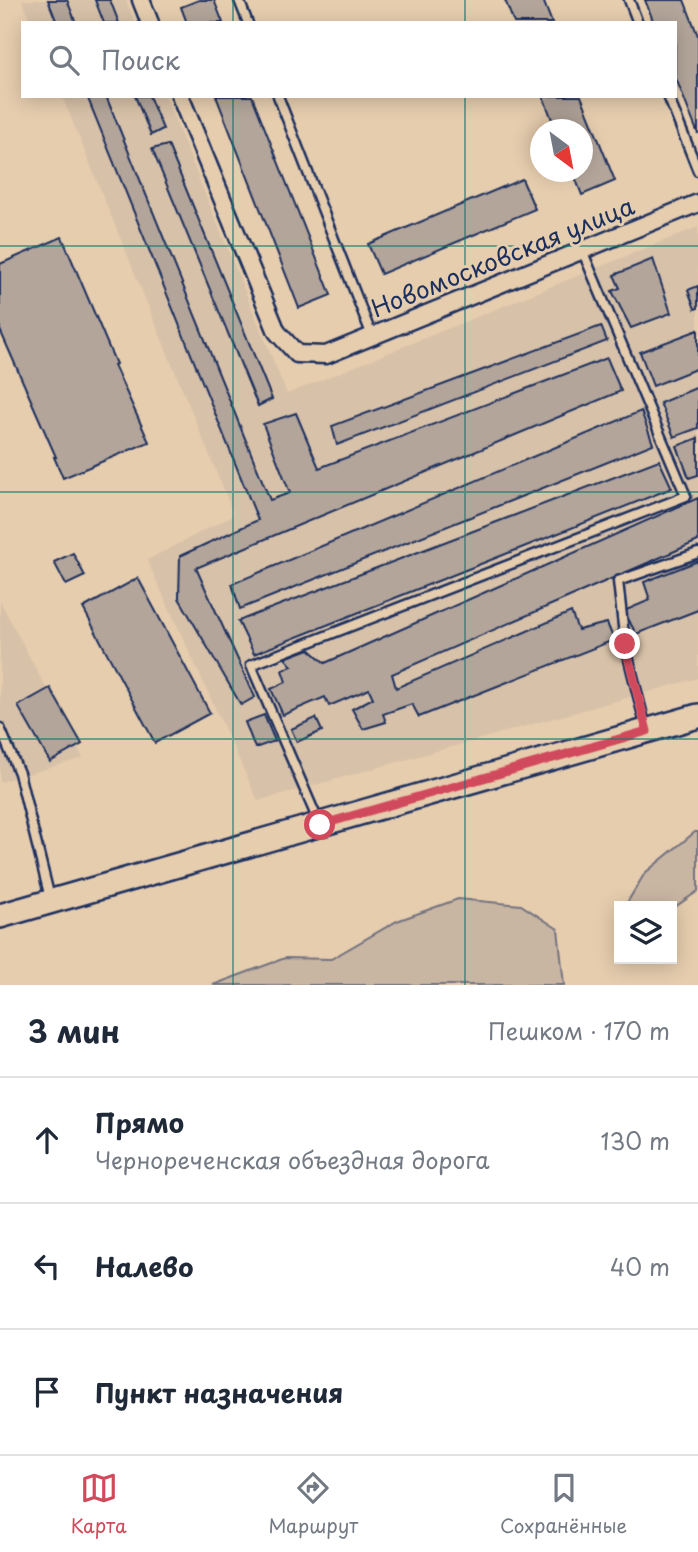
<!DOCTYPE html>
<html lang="ru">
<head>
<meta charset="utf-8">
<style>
  :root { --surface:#fff; --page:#f2f2f3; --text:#1f2937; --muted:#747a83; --line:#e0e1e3; --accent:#d1495b }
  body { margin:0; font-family:"Playpen Sans",sans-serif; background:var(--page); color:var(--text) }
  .controls { position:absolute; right:21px; bottom:21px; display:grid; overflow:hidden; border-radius:0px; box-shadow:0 4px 18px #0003 }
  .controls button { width:63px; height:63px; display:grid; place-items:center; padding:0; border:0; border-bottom:2px solid var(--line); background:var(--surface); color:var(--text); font:35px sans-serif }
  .compass { position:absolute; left:530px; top:119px; width:63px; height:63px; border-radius:50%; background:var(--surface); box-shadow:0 4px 18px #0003; rotate:148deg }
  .stop { position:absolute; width:21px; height:21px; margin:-16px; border:5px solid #d1495b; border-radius:50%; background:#fff }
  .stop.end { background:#d1495b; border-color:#fff; box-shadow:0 2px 7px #0008 }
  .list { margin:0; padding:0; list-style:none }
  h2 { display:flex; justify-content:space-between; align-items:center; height:91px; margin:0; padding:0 28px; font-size:30px }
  h2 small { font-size:23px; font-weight:400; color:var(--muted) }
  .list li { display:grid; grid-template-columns:46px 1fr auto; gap:21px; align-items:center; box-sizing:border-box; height:126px; padding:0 28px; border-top:2px solid var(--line) }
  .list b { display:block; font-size:26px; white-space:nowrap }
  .list p { margin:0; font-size:23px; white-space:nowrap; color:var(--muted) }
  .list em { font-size:23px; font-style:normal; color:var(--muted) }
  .icon { flex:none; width:38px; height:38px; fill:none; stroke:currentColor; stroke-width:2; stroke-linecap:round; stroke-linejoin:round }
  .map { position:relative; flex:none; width:698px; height:985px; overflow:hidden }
  .search { position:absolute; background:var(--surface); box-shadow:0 4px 18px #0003; left:21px; right:21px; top:21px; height:77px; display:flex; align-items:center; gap:18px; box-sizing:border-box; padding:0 24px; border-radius:0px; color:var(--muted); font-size:26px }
  .sheet { height:469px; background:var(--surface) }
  nav { display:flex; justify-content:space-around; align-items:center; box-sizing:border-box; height:98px; border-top:2px solid var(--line); background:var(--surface); font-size:19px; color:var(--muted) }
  nav a { display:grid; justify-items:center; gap:4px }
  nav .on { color:var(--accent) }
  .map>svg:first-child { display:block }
  .built { fill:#d7c1a8 }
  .green { fill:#c9b6a2; stroke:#727280; stroke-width:2 }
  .building { fill:#b3a59a; stroke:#1b2f5e; stroke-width:2 }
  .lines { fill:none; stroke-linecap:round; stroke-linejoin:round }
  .service-casing { stroke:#1b2f5e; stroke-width:13 }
  .minor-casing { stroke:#1b2f5e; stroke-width:21 }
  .secondary-casing { stroke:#1b2f5e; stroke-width:28 }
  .service { stroke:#e6cdae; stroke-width:8 }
  .minor { stroke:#e6cdae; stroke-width:16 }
  .secondary { stroke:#e6cdae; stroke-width:23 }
  .route { stroke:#d1495b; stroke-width:9 }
  .grid { fill:none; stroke:#0f766e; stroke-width:2; stroke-opacity:0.55 }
  .labels { text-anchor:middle; stroke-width:6; stroke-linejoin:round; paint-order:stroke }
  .street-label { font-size:24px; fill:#1b2f5e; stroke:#e6cdae }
</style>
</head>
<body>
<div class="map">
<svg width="698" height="985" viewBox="0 0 698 985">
  <rect width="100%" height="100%" fill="#e6cdae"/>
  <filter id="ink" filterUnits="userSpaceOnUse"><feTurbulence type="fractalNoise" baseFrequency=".0143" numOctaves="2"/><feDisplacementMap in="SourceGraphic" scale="14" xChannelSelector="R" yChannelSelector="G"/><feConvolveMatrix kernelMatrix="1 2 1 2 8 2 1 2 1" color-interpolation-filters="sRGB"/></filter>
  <g filter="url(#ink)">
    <g class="built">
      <polygon points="22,0 126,0 135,23 31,23"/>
      <polygon points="62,96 165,96 287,394 698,227 698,678 258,801 147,560 234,515"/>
      <polygon points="0,601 83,758 0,782"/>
    </g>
    <g class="green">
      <polygon points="695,832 698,832 698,891 672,909 672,906 625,906 645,873"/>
      <polygon points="458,899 521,905 558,929 564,985 213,985 285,958 331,959 397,921"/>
    </g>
    <g class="building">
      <polygon points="48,0 67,0 76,23 57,23"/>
      <polygon points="95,0 110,0 119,23 104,23"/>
      <polygon points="199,0 214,0 223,23 187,23 181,7"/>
      <polygon points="505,0 543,0 552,23 514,23"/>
      <polygon points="645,0 684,0 698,36 698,134 675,76 675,23 654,23"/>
      <polygon points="87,96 106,96 270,500 290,493 263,424 296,413 319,468 607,358 621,391 196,568 255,697 241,705 179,598 180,556 258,520"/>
      <polygon points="135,96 149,96 163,129 151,135"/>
      <polygon points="216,96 252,96 331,295 299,308"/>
      <polygon points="543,96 581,96 615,181 582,195 573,172 582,172 582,130 556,130"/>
      <polygon points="168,145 272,399 258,406 152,149"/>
      <polygon points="522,179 535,209 381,274 368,244"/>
      <polygon points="62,237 116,364 114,365 149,442 63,478 54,457 56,457 0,330 0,264"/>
      <polygon points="653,259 671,313 631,328 612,291 620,288 614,275"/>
      <polygon points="698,286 698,308 695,309 688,290"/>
      <polygon points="601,326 607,341 337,445 332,426"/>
      <polygon points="698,330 698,368 653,386 640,352"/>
      <polygon points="698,387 698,428 674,437 660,403"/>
      <polygon points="641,411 653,444 240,609 232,584"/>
      <polygon points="698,438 698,475 689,478 677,446"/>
      <polygon points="659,460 672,488 254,654 238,621"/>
      <polygon points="698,498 698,541 392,674 396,688 571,612 578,630 607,623 614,640 419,717 412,704 383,714 386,722 363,729 352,709 373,698 369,689 329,706 325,697 283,715 271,689 286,682 282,670 292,666 285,658 309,649 325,663"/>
      <polygon points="73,553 85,576 66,585 54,562"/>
      <polygon points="698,561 698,610 636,634 624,611 650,600 644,582"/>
      <polygon points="138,578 210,713 155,743 83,608"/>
      <polygon points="50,688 82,744 50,762 18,706"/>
      <polygon points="264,715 275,741 255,748 245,722"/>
      <polygon points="316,718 322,731 297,742 291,729"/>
    </g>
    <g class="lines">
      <defs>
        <g id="service">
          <polyline points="239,0 248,23"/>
          <polyline points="629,0 638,23"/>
          <polyline points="278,96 372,336"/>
          <polyline points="668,96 698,171"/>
          <polyline points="0,728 19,773 50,898"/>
          <polyline points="646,728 625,644 618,581 698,553"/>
          <polyline points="319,823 251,665 686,496 582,250"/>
        </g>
        <g id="minor">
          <polyline points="141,0 150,23"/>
          <polyline points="180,96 277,332 297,354 326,355 698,203"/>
        </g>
        <polyline id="secondary" points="0,916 698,716"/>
      </defs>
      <use href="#service" class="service-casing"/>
      <use href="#minor" class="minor-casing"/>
      <use href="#secondary" class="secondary-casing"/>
      <use href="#service" class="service"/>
      <use href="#minor" class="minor"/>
      <use href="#secondary" class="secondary"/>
    </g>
  </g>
  <g class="lines" filter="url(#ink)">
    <polyline class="route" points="320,825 647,731 625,644"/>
  </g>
  <path class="grid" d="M233,0V23M465,0V23M233,96V985M465,96V985M0,246H698M0,492H698M0,739H698"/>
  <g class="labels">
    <g class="street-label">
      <text transform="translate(503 258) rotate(-22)" y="8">Новомосковская улица</text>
    </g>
  </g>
</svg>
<div class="controls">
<button><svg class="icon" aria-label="layers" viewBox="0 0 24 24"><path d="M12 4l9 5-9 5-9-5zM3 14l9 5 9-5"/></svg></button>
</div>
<svg class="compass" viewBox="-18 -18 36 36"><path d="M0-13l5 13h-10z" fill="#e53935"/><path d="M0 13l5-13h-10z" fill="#747a83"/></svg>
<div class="stop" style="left:320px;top:825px"></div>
<div class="stop end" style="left:625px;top:644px"></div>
<div class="search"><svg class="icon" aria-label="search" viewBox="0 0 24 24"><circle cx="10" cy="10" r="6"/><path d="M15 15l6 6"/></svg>Поиск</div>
</div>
<section class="sheet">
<h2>3 мин<small>Пешком · 170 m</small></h2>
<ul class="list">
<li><svg class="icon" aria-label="ahead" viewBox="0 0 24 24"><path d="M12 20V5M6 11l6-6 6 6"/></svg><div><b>Прямо</b><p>Чернореченская объездная дорога</p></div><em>130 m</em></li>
<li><svg class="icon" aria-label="left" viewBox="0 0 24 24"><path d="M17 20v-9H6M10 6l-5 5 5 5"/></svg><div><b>Налево</b></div><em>40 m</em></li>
<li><svg class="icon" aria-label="arrive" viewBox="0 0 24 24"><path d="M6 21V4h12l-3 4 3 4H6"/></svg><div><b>Пункт назначения</b></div></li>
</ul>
</section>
<nav>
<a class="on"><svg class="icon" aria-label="map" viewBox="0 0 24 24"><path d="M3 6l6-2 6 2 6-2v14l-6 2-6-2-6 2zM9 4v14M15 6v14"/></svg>Карта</a>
<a><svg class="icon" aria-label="directions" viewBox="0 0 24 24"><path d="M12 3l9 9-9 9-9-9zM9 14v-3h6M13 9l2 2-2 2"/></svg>Маршрут</a>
<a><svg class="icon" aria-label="saved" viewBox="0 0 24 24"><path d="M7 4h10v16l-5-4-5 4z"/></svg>Сохранённые</a>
</nav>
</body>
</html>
